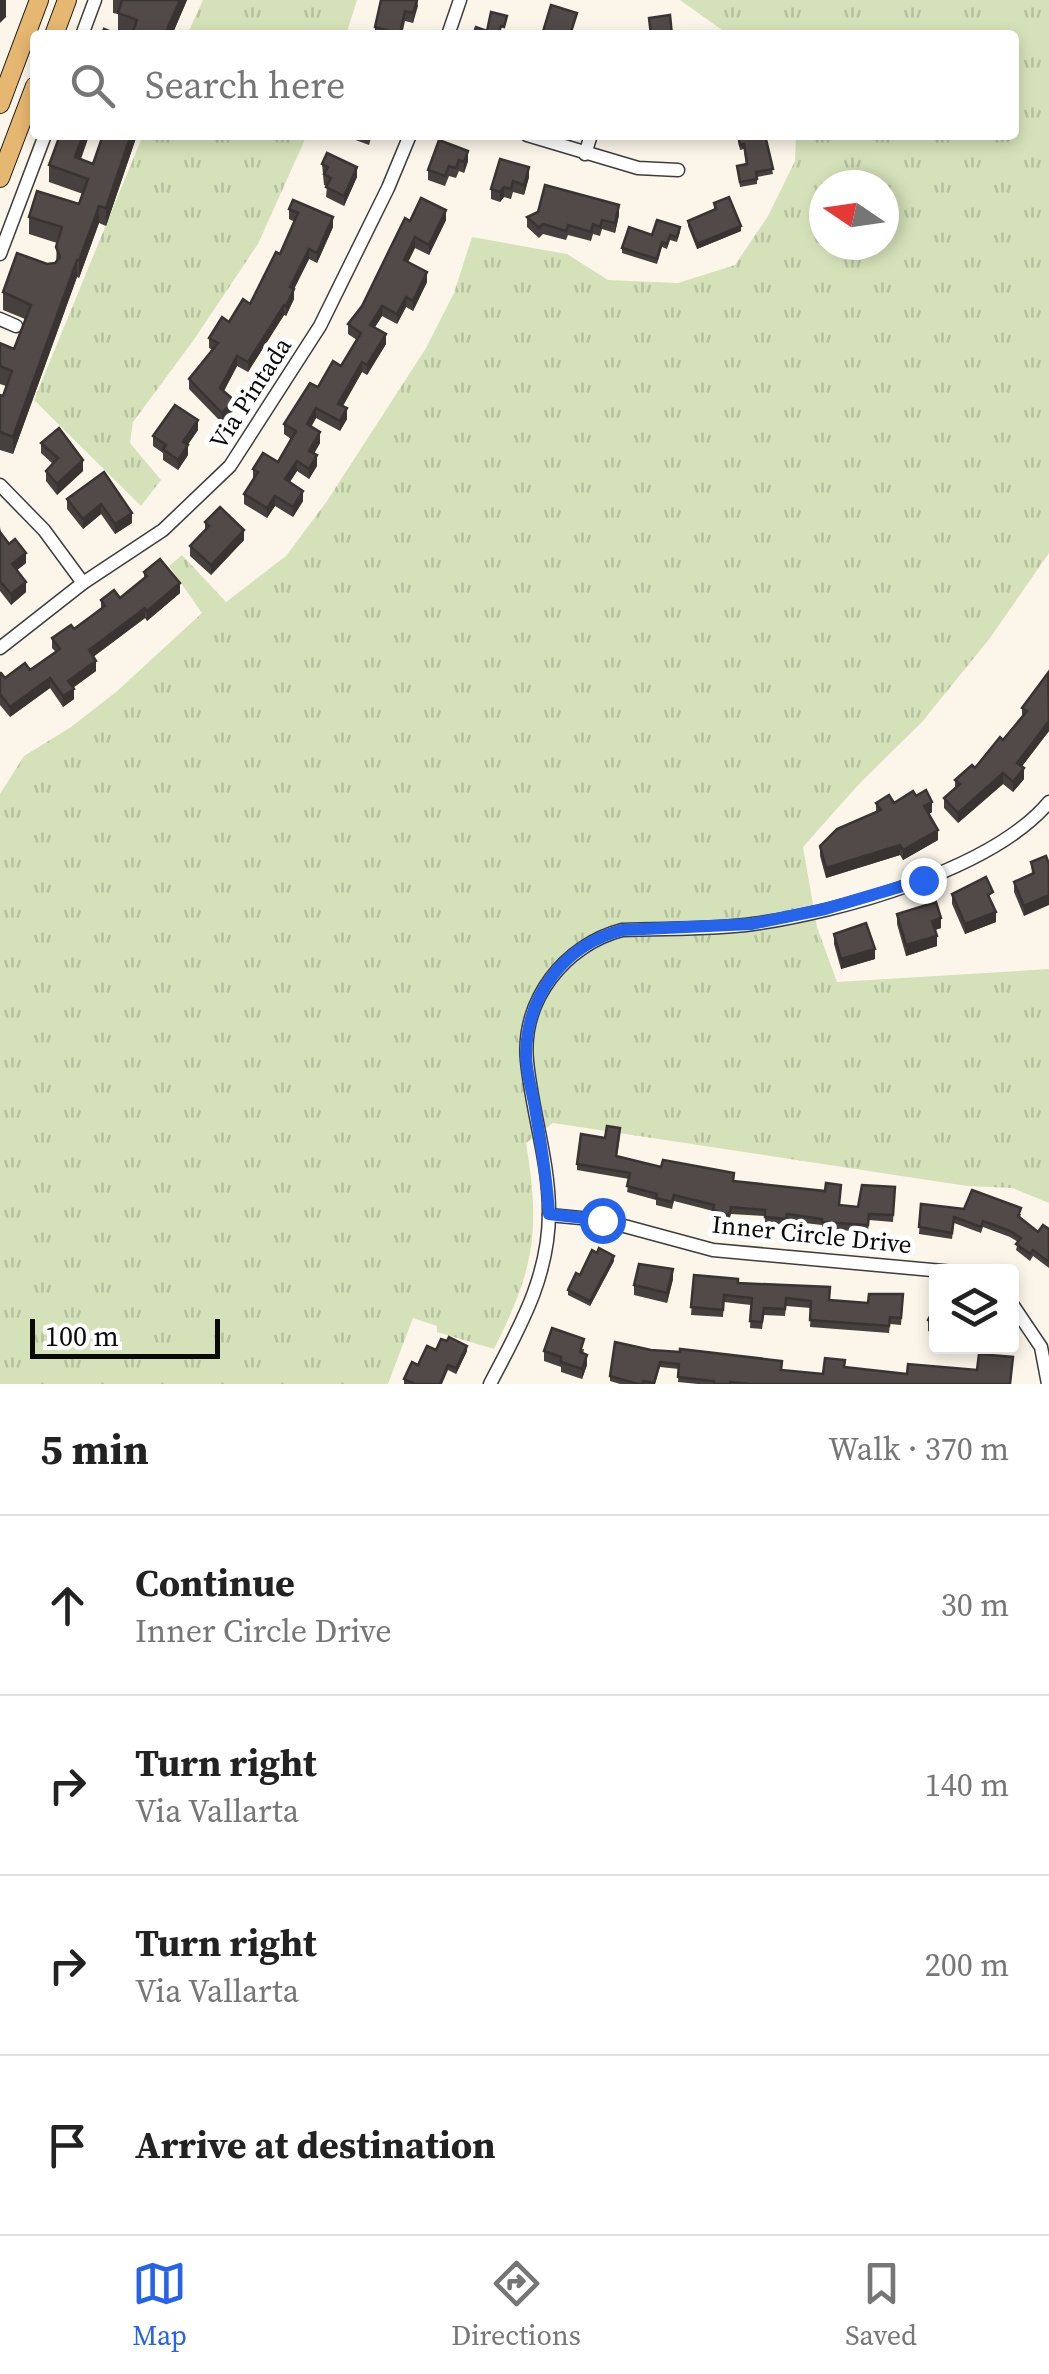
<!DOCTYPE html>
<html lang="en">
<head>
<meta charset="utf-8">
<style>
  :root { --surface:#fff; --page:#f6f6f6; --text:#222; --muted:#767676; --line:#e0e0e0; --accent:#2563eb }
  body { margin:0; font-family:"Source Serif 4",serif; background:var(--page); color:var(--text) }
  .controls { position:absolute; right:30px; bottom:30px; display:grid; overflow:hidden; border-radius:10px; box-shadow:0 5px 15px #0003 }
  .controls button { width:90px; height:90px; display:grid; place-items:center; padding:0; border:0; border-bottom:2px solid var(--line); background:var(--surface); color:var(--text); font:50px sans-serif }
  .compass { position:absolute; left:809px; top:170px; width:90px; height:90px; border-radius:50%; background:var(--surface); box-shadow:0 5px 15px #0003; rotate:283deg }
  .scale { position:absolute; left:30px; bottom:25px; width:190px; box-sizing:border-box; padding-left:10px; border:5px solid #0a0a0a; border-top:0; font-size:28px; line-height:35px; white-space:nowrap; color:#0a0a0a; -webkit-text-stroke:8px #fff; paint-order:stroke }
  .stop { position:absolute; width:30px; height:30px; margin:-22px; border:8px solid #2563eb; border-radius:50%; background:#fff }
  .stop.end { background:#2563eb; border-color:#fff; box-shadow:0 2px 10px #0008 }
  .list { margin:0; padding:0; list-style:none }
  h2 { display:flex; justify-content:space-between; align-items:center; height:130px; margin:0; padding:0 40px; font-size:42px }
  h2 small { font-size:32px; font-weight:400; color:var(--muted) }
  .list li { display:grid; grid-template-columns:65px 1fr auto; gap:30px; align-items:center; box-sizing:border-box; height:180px; padding:0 40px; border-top:2px solid var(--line) }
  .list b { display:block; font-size:38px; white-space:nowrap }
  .list p { margin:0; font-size:32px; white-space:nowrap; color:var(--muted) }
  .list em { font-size:32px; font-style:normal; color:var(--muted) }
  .icon { flex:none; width:55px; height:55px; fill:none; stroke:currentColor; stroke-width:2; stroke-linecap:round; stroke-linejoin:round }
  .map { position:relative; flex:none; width:1049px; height:1384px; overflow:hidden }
  .search { position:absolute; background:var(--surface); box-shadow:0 5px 15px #0003; left:30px; right:30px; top:30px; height:110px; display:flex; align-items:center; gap:25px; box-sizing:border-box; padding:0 35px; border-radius:10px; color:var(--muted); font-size:38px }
  .sheet { height:850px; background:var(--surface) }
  nav { display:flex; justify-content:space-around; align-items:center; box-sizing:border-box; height:140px; border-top:2px solid var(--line); background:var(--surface); font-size:28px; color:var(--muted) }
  nav a { display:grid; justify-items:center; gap:5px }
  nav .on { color:var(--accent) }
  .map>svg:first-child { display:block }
  .grass { fill:url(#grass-tufts); fill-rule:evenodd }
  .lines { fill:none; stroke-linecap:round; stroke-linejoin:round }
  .minor-casing { stroke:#3d3d3d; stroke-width:15 }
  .major-casing { stroke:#1b1b1b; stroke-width:20 }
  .minor { stroke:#fff; stroke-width:12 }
  .major { stroke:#e6b770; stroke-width:18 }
  .wall { fill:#46403e; fill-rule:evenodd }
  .shaded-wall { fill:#393432 }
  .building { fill:#514a48; stroke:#393432; stroke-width:2.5 }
  .route { stroke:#2563eb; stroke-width:12 }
  .labels { text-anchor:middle; stroke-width:10; stroke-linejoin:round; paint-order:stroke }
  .street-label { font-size:25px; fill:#0a0a0a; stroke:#fff }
</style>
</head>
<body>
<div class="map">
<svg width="1049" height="1384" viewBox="0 0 1049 1384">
  <defs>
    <pattern id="grass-tufts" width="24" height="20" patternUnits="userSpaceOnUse" patternTransform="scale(2.5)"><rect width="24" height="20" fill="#d5e2b9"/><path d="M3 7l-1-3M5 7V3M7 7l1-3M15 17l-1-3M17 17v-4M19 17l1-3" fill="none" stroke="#b6c19e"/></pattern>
  </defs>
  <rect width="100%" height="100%" fill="#fcf6ea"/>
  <g class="grass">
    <polygon points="203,0 357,0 346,35 187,35"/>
    <path d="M680,0H1049V553L990,638L922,722L859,784L803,847L817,927L837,982L1049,969V1203L1012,1188L967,1186L553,1123L526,1143C541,1232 534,1269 494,1349L437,1332V1326L413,1318L388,1384H0V794L24,756L71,727L116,692L202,613L169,566L182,555L226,602L286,556L327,501L426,348L454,293L472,237L567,254L608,280L678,283L735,265L768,216L795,161L796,135H1014V35H729ZM824,185H884V245H824Z"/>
    <polygon points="143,135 307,135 258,244 193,341 133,422 130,443 161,480 141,506 34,400"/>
  </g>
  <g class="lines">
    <defs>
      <g id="minor">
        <polyline points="82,35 95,0"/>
        <polyline points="448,35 460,0"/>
        <polyline points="527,135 638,168 678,170"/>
        <polyline points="585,154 591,135"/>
        <polyline points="0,254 45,135"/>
        <polyline points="0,319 16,326"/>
        <polyline points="0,485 44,530 83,583"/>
        <polyline points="0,648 83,583 163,530 230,466 320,326 388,188 410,135"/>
        <polyline points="549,1215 602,1220 713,1250 954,1272"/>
        <polyline points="1012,1304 1041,1347 1048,1384"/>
        <path d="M490,1384C519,1328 549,1278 549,1212C549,1161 532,1112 527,1061C521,1000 565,945 622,930C665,928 711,930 753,924C839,912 992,870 1049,802"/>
      </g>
      <g id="major">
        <polyline points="54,35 67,0"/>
        <polyline points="0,104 39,0"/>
        <polyline points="0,178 35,86"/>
      </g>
    </defs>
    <use href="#minor" class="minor-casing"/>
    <use href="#major" class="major-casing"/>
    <use href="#minor" class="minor"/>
    <use href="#major" class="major"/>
  </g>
  <g class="wall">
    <polygon points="113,0 187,0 172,35 130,35 118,30 118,14 113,13"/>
    <polygon points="418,0 413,23 405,21 402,35 375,35 375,27"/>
    <path d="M60,135H137L106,226L99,223L79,278L77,277L13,454L0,450V395L3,396L6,386L0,384V343L14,349L25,319L3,310V292L47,264L56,263L57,243L29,234V217L79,204L83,194L49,182V165ZM89,136L101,140L93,164L81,159Z"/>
    <polygon points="342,135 372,135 369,145"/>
    <polygon points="617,135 636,135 634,140"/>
    <polygon points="737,135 765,135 773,174 757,177 757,184 740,187 737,166 746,164 744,149 740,150"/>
    <polygon points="439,140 468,161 464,173 459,171 456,178 449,176 445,186 428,180 428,170"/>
    <polygon points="322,164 357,177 344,206 326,197 327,186 324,185"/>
    <polygon points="529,177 524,195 513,192 511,199 504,197 500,202 491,199 491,189"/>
    <polygon points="714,203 741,231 697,249 688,226 688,221 714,210"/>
    <polygon points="289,209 333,227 317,263 309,259 294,289 294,299 286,316 284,315 248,372 237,366 224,391 234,410 222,423 189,389 189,379 213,350 209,348 209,338 250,304 280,254 295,222 289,219"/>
    <polygon points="619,215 615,233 602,229 600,236 593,234 591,241 568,235 566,240 543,234 539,238 527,227 527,217"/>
    <polygon points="446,220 429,255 415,248 408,262 427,282 413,311 406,307 397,324 382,316 375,327 386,344 367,375 362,372 343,406 347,419 340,431 316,418 311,427 320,443 314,454 317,466 309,479 297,471 290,482 303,501 293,517 275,506 267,518 244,504 244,494 253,479 253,469 278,462 291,439 284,434 284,424 341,366 357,340 348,334 348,324 362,306 410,221"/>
    <polygon points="680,232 677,242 670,240 667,249 662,247 657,264 622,253 622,248 652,235"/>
    <polygon points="198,430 187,445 188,455 178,470 163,460 163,453 153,446 153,436"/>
    <polygon points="41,443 83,471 57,495 46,481 46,471 53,464 41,453"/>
    <polygon points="104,472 132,523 115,534 101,514 83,529 67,509 67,499"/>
    <polygon points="205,522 244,540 211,575 190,556 190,546 205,530"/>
    <polygon points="0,527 1,533 26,563 17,570 26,592 11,605 0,591"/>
    <polygon points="144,572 180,593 147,621 145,618 93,657 96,671 73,688 74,699 63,707 50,688 10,717 0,705 0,673 5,678 30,670 56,652 52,648 52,638 74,629 101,609 101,600 120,598 144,578"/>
    <polygon points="1049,674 1049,731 1022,766 1024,779 1013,792 1003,784 958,823 944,808 944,798 955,788 955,780 975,768 1003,740 1022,717 1022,708"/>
    <polygon points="916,796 932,812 929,814 938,840 903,860 900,855 826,878 820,856 820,846 876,812 876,803 894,803"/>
    <polygon points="1046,856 1024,916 1014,892 1014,882 1032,874 1031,862"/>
    <polygon points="952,894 993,903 996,922 965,934 952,904"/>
    <polygon points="897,914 941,928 935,930 937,946 906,956 897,924"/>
    <polygon points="834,934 875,959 841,969 834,944"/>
    <polygon points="620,1135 617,1156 661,1167 734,1181 841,1192 839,1205 858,1207 895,1187 893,1222 869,1220 868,1232 822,1229 822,1225 787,1221 786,1225 765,1224 765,1216 731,1214 729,1221 713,1217 713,1211 674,1201 672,1209 656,1205 656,1200 627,1192 629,1179 577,1170 577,1164 605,1138"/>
    <polygon points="921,1204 1021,1214 1020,1217 1038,1232 1049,1229 1049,1268 1033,1256 1030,1261 1016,1250 1018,1242 1010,1237 983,1227 981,1233 954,1223 952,1239 919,1234"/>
    <polygon points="614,1261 590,1306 568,1295 568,1290 580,1275"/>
    <polygon points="694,1275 830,1300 868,1303 903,1301 901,1325 890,1324 889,1333 810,1327 811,1308 786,1306 785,1316 764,1315 762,1329 750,1328 751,1305 724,1302 723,1317 691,1315"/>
    <polygon points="673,1279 667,1303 634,1295 634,1285"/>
    <polygon points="936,1305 936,1335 928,1331 928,1320"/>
    <polygon points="584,1349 583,1354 587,1365 582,1379 561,1372 561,1367 544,1361 544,1351"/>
    <polygon points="436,1350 467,1351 456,1374 448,1370 442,1384 404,1384 404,1379"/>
    <polygon points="651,1350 782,1370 823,1374 845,1367 1010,1384 698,1384 678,1382 679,1369 660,1367 655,1384 620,1384 610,1381 610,1376"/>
  </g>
  <g class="shaded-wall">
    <polygon points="0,0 6,0 6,17 0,23"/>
    <polygon points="180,0 187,0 172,35 165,35"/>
    <polygon points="417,0 418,6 413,23 413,13"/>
    <polygon points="83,135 89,135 75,174 75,157"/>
    <polygon points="131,135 137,135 106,226 106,208"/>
    <polygon points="468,151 468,161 464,173 464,162"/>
    <polygon points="357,167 357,177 344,206 344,196"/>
    <polygon points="529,167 529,177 524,195 524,185"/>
    <polygon points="504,187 504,197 500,202 500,192"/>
    <polygon points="619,205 619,215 615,233 615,223"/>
    <polygon points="99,206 99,223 79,278 79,261"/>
    <polygon points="446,210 446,220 429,255 429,245"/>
    <polygon points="333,217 333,227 317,263 317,253"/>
    <polygon points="741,226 741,231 697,249 697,244"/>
    <polygon points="415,237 415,248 404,270 404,260"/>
    <polygon points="309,249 309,259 290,297 290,287"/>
    <polygon points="77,260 77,277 13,454 13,437"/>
    <polygon points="427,272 427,282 413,311 413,301"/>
    <polygon points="294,289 294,299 286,316 286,306"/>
    <polygon points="406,297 406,307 397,324 397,314"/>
    <polygon points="284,305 284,315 248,372 248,362"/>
    <polygon points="382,306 382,316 370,335 370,325"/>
    <polygon points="386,334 386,344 367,375 367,365"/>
    <polygon points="237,356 237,366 220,398 220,388"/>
    <polygon points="362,362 362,372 338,414 338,404"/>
    <polygon points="234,400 234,410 222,423 222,413"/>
    <polygon points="316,408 316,418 307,434 307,424"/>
    <polygon points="347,408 347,419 340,431 340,421"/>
    <polygon points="198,420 198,430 183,452 183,442"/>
    <polygon points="320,432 320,443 309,461 309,451"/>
    <polygon points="188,445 188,455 178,470 178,460"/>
    <polygon points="317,455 317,466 309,479 309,469"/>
    <polygon points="83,460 83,471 57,495 57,484"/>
    <polygon points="297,461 297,471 285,489 285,479"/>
    <polygon points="303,491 303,501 293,517 293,507"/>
    <polygon points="275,496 275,506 267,518 267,508"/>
    <polygon points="101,504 101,514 83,529 83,519"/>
    <polygon points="132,513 132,523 115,534 115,524"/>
    <polygon points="244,530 244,540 211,575 211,565"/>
    <polygon points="26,553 26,563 12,574 12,564"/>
    <polygon points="26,582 26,592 11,605 11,594"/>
    <polygon points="180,583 180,593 147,621 147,611"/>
    <polygon points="145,608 145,618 89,660 89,650"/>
    <polygon points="96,661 96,671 68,691 68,681"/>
    <polygon points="50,678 50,688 10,717 10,707"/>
    <polygon points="74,689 74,699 63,707 63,696"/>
    <polygon points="1049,721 1049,731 1017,773 1017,763"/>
    <polygon points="1024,768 1024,779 1013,792 1013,782"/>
    <polygon points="1003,773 1003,784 958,823 958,813"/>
    <polygon points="932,802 932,812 924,817 924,806"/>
    <polygon points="938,830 938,840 903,860 903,850"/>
    <polygon points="900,845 900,855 826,878 826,868"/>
    <polygon points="1049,895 1049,905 1024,916 1024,906"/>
    <polygon points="996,912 996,922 965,934 965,924"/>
    <polygon points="941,918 941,928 932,931 932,921"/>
    <polygon points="937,936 937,946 906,956 906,945"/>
    <polygon points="875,949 875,959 841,969 841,959"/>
    <polygon points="614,1256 614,1261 590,1306 590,1301"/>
    <polygon points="673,1269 673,1279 667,1303 667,1293"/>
    <polygon points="467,1346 467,1351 456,1374 456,1368"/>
    <polygon points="587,1355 587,1365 582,1379 582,1369"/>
  </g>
  <g class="building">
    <polygon points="122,0 180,0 165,34 162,33 162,35 132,35 137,20 118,13"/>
    <polygon points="381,0 417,0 413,13 405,11 400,34 375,27"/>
    <polygon points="551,5 577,13 570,35 542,35"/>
    <polygon points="491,12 507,16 504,27 501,26 498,35 473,35 476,27 487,31"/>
    <polygon points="670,15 672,35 651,35 649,18"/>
    <polygon points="104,29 119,35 102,35"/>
    <polygon points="60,135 83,135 75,157 93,164 103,135 131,135 106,208 99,206 79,261 77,260 13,437 0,432 0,395 3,396 12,371 0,366 0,343 14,349 31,305 3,292 17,253 47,264 55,263 60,257 56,247 62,227 29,217 37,191 79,204 88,179 49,165"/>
    <polygon points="738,135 765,135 773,169 756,172 757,179 740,182 737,166 747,164 744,144 740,145"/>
    <polygon points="439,140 468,151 464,162 459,160 456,168 449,166 445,176 428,170"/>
    <polygon points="327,153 357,167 344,196 326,187 331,178 324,174 328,167 322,164"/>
    <polygon points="500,159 529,167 524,185 513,181 511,189 504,187 500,192 491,189"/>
    <polygon points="545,185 619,205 615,223 602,220 600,227 593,224 591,232 568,225 566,231 543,224 539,228 527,217 538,212"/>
    <polygon points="729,197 741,226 697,244 688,221 716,209 714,203"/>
    <polygon points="421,198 446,210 429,245 415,237 404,260 427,272 413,301 406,297 397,314 382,306 370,325 386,334 367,365 362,362 338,404 347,408 340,421 316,408 307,424 320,432 309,451 317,455 309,469 297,461 285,479 303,491 293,507 275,496 267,508 244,494 258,472 253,469 263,453 278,462 296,431 284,424 310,383 318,387 333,361 341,366 361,333 348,324 362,306 405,218 410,221"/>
    <polygon points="293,200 333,217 317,253 309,249 290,287 294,289 286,306 284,305 248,362 237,356 220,388 234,400 222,413 189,379 218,343 209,338 222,317 229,322 243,299 250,304 276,252 280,254 298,213 289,209"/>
    <polygon points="657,220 680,227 677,237 670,235 667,244 662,242 657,259 622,248 629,227 652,235"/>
    <polygon points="175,405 198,420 183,442 188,445 178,460 163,449 166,445 153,436"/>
    <polygon points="59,428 83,460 57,484 46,471 58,458 41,443"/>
    <polygon points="104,472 132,513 115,524 101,504 83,519 67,499"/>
    <polygon points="220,507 244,530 211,565 190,546 209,526 205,522"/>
    <polygon points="0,532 9,544 15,539 26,553 12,564 26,582 11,594 0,581"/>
    <polygon points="160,559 180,583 147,611 145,608 89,650 96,661 68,681 74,689 63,696 50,678 10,707 0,694 0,673 1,673 5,678 25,663 30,670 60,649 52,638 71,625 74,629 105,606 101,600 114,590 120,598 147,576 144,572"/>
    <polygon points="1048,673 1049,721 1017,763 1024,768 1013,782 1003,773 958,813 944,798 960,784 955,780 972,765 975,768 1000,737 1003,740 1027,711 1022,708"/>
    <polygon points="926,790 932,802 924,806 938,830 903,850 900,845 826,868 820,846 837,829 881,810 876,803 889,795 894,803 913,791 916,796"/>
    <polygon points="1046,856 1049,864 1049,895 1024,906 1014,882 1034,873 1031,862"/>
    <polygon points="986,877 993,892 988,895 996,912 965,924 952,894"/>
    <polygon points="936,902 941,918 932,921 937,936 906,945 897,914"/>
    <polygon points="866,923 875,949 841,959 834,934"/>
    <polygon points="607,1126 620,1128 616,1156 661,1167 663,1160 734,1173 733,1181 825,1191 826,1183 841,1185 839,1205 858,1207 862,1185 895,1187 893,1215 869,1214 868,1225 822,1222 822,1219 787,1214 786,1219 765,1217 765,1210 731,1207 729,1215 713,1210 714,1205 674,1195 672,1202 656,1198 657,1194 627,1186 630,1173 577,1164 581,1134 605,1138"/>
    <polygon points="972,1190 1021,1208 1018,1216 1038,1232 1043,1225 1049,1229 1049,1262 1033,1250 1030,1254 1016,1244 1021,1238 1010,1231 983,1221 981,1227 954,1217 952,1233 919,1227 921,1204 964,1209"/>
    <polygon points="599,1248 614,1256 590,1301 568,1290 576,1273 580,1275 592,1250 597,1253"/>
    <polygon points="639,1264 673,1269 667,1293 634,1285"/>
    <polygon points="694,1275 738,1279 738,1283 830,1287 829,1300 868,1303 869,1294 903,1294 901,1318 890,1317 889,1326 810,1320 811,1301 786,1298 785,1309 764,1308 762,1322 750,1321 752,1298 724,1295 723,1310 691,1307"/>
    <polygon points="936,1305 936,1325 928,1320"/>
    <polygon points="552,1328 584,1339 580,1352 587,1355 582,1369 561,1362 561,1357 544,1351"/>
    <polygon points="449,1337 467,1346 456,1368 448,1365 440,1384 415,1384 404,1379 412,1362 418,1365 427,1346 436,1350 441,1339 447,1341"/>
    <polygon points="615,1342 651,1350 680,1352 680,1349 782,1361 781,1370 823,1374 825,1358 845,1360 844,1367 907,1374 908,1364 977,1370 979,1354 1013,1357 1010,1384 750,1384 730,1382 730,1384 714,1384 714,1381 678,1377 679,1364 660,1362 654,1383 643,1381 643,1384 638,1384 610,1376"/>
  </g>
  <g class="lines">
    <path class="route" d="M602,1220L549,1214C547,1178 541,1143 535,1108C532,1090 526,1072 526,1054C527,994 565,945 622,930L751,924L825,909L923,880"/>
  </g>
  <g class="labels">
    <g class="street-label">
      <text transform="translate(250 393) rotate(-57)" y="9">Via Pintada</text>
      <text transform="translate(812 1234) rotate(6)" y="9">Inner Circle Drive</text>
    </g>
  </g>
</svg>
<div class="controls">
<button><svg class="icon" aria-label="layers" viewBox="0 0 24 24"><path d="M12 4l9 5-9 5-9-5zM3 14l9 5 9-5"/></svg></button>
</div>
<svg class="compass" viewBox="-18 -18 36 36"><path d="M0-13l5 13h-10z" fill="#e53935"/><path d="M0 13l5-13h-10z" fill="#767676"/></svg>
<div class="scale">100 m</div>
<div class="stop" style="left:602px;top:1220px"></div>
<div class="stop end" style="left:923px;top:880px"></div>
<div class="search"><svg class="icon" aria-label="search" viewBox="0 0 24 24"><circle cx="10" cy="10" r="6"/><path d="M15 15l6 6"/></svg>Search here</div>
</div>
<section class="sheet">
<h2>5 min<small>Walk · 370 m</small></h2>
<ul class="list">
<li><svg class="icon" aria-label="ahead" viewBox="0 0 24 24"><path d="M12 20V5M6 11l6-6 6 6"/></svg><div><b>Continue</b><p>Inner Circle Drive</p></div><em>30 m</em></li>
<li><svg class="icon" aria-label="right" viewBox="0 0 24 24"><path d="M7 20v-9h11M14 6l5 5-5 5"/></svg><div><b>Turn right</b><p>Via Vallarta</p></div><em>140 m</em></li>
<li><svg class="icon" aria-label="right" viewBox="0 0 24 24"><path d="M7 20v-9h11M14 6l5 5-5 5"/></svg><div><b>Turn right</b><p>Via Vallarta</p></div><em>200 m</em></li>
<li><svg class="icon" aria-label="arrive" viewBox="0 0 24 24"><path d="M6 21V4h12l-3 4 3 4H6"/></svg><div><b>Arrive at destination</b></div></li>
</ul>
</section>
<nav>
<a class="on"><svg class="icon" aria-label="map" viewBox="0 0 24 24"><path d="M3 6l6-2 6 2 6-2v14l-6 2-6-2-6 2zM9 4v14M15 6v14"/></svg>Map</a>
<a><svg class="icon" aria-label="directions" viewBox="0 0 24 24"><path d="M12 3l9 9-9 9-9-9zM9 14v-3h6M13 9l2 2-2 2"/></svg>Directions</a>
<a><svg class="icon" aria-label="saved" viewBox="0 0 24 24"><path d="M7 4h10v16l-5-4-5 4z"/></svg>Saved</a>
</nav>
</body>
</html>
